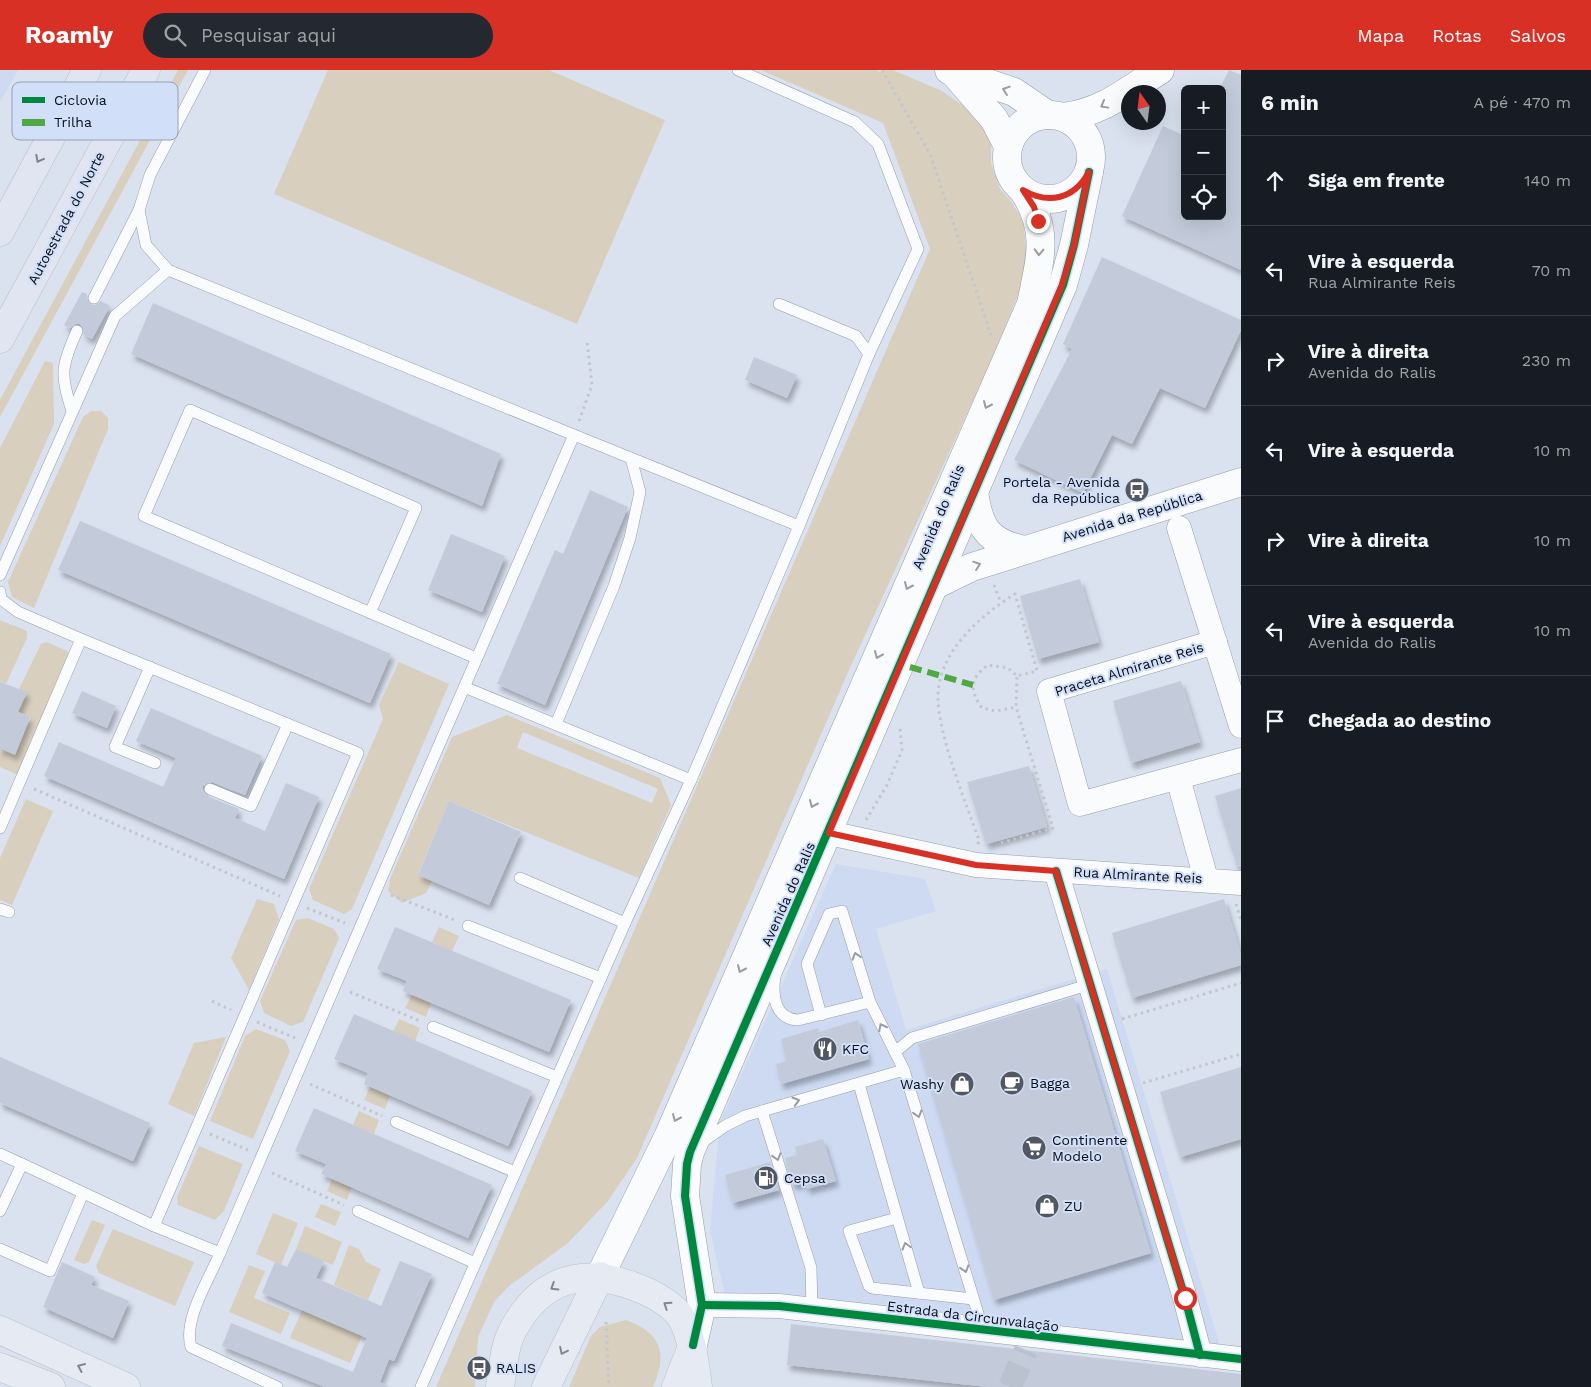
<!DOCTYPE html>
<html lang="pt">
<head>
<meta charset="utf-8">
<style>
  :root { --surface:#171b24; --page:#242831; --text:#f1f3f6; --muted:#9ea1a6; --line:#363941; --accent:#d93025 }
  body { margin:0; font-family:"Work Sans",sans-serif; background:var(--page); color:var(--text) }
  .controls { position:absolute; right:15px; top:15px; display:grid; overflow:hidden; border-radius:8px; box-shadow:0 5px 20px #0002 }
  .controls button { width:45px; height:45px; display:grid; place-items:center; padding:0; border:0; border-bottom:1px solid var(--line); background:var(--surface); color:var(--text); font:25px sans-serif }
  .compass { position:absolute; left:1121px; top:15px; width:45px; height:45px; border-radius:50%; background:var(--surface); box-shadow:0 5px 20px #0002; rotate:346deg }
  .stop { position:absolute; width:15px; height:15px; margin:-11px; border:4px solid #d93025; border-radius:50%; background:#fff }
  .stop.end { background:#d93025; border-color:#fff; box-shadow:0 1px 5px #0008 }
  .list { margin:0; padding:0; list-style:none }
  h2 { display:flex; justify-content:space-between; align-items:center; height:65px; margin:0; padding:0 20px; font-size:21px }
  h2 small { font-size:16px; font-weight:400; color:var(--muted) }
  .list li { display:grid; grid-template-columns:32px 1fr auto; gap:15px; align-items:center; box-sizing:border-box; height:90px; padding:0 20px; border-top:1px solid var(--line) }
  .list b { display:block; font-size:19px; white-space:nowrap }
  .list p { margin:0; font-size:16px; white-space:nowrap; color:var(--muted) }
  .list em { font-size:16px; font-style:normal; color:var(--muted) }
  .icon { flex:none; width:28px; height:28px; fill:none; stroke:currentColor; stroke-width:2; stroke-linecap:round; stroke-linejoin:round }
  .map { position:relative; flex:none; width:1241px; height:1317px; overflow:hidden }
  header { display:flex; align-items:center; gap:30px; box-sizing:border-box; height:70px; padding:0 25px; background:var(--accent); color:#fff }
  header strong { font-size:24px }
  nav { display:flex; gap:28px; margin-inline-start:auto; font-size:18px }
  .search { width:350px; height:45px; background:var(--page); display:flex; align-items:center; gap:12px; box-sizing:border-box; padding:0 18px; border-radius:28px; color:var(--muted); font-size:19px }
  main { display:flex }
  aside { flex:1; background:var(--surface) }
  .map>svg:first-child { display:block }
  .built { fill:#cddaf2 }
  .green { fill:#d8cfbf; fill-rule:evenodd }
  .building { fill:#c3cbda; filter:url(#shadow) }
  .lines { fill:none; stroke-linecap:round; stroke-linejoin:round }
  .minor-tunnel { stroke:#bbc2cf; stroke-width:24; stroke-dasharray:24 12; stroke-linecap:butt }
  .service-casing { stroke:#979ea8; stroke-width:12 }
  .minor-casing { stroke:#979ea8; stroke-width:25 }
  .tertiary-casing { stroke:#979ea8; stroke-width:29 }
  .trunk-casing { stroke:#bcc0c6; stroke-width:29 }
  .motorway-casing { stroke:#bcc0c6; stroke-width:29 }
  .path { stroke:#c3c6ca; stroke-width:3; stroke-dasharray:2.5 4; stroke-linecap:butt }
  .service { stroke:#f9fbfd; stroke-width:11 }
  .minor { stroke:#f9fbfd; stroke-width:24 }
  .tertiary { stroke:#f9fbfd; stroke-width:28 }
  .trunk { stroke:#e5eaf3; stroke-width:28 }
  .motorway { stroke:#e0e5f1; stroke-width:28 }
  .quiet { stroke:#50a842; stroke-width:6; stroke-dasharray:12 6; stroke-linecap:butt }
  .cycleway-casing { stroke:#d1dff9; stroke-width:11 }
  .cycleway { stroke:#00873e; stroke-width:8 }
  .oneway { stroke:#999ca1 }
  .oneway2 { stroke:#7f848e }
  .oneway3 { stroke:#828790 }
  .route { stroke:#d93025; stroke-width:6 }
  .labels { text-anchor:middle; stroke-width:4; stroke-linejoin:round; paint-order:stroke }
  .street-label { font-size:14px; fill:#090d16; stroke:#d1dff9 }
  .poi-label { font-size:14px; fill:#090d16; stroke:#d1dff9; text-anchor:start }
  .key { fill:#d1dff9; stroke:#95a0b5; stroke-width:1 }
  .key-label { font-size:14px; fill:#090d16 }
</style>
</head>
<body>
<header>
<strong>Roamly</strong>
<div class="search"><svg class="icon" aria-label="search" viewBox="0 0 24 24"><circle cx="10" cy="10" r="6"/><path d="M15 15l6 6"/></svg>Pesquisar aqui</div>
<nav><a>Mapa</a><a>Rotas</a><a>Salvos</a></nav>
</header>
<main>
<div class="map">
<svg width="1241" height="1317" viewBox="0 0 1241 1317">
  <defs>
    <filter id="shadow"><feDropShadow dx="3" dy="5.5" stdDeviation="2.5" flood-color="#0004"/></filter>
  </defs>
  <rect width="100%" height="100%" fill="#dae2f0"/>
  <g class="built">
    <polygon points="0,0 18,0 0,32"/>
    <polygon points="836,794 925,809 936,841 876,859 906,960 1107,899 1221,1279 725,1225 710,1160 720,1052"/>
  </g>
  <g class="green">
    <polygon points="178,0 188,0 0,347 0,330"/>
    <polygon points="328,0 549,0 665,50 577,254 274,124"/>
    <polygon points="761,0 875,0 880,2 882,0 893,0 942,21 964,36 982,55 991,70 991,93 1000,119 1011,131 1023,151 1026,177 1022,215 993,287 849,600 637,1088 608,1131 568,1173 509,1216 494,1232 478,1267 475,1317 436,1317 930,179 883,53"/>
    <polygon points="45,291 53,293 54,354 0,476 0,378"/>
    <polygon points="91,341 101,341 108,348 108,359 34,538 12,527 8,512 83,347"/>
    <polygon points="0,550 27,561 27,568 6,614 0,611"/>
    <polygon points="47,572 67,581 69,587 18,705 0,697 0,678 15,684 31,648 18,642 26,623 19,619 41,574"/>
    <polygon points="399,592 449,614 352,839 344,844 313,830 309,819 383,649 379,635"/>
    <path d="M507,645L660,708L671,735L639,808L449,731L418,804L432,811L426,823L402,833L388,821L390,809L452,667ZM523,662L658,719L652,733L517,678Z"/>
    <polygon points="26,729 53,741 12,835 0,830 0,788"/>
    <polygon points="257,829 274,834 279,849 249,920 231,888"/>
    <polygon points="308,848 334,859 339,868 303,952 291,956 264,943 260,931 296,850"/>
    <polygon points="439,857 459,866 452,881 432,872"/>
    <polygon points="412,925 431,933 426,947 405,938"/>
    <polygon points="399,949 420,958 415,971 393,962"/>
    <polygon points="256,959 285,970 290,981 253,1069 210,1051 245,966"/>
    <polygon points="226,967 194,1046 168,1034 194,973"/>
    <polygon points="370,1017 390,1026 385,1039 364,1030"/>
    <polygon points="359,1041 379,1050 374,1064 353,1055"/>
    <polygon points="199,1076 243,1094 224,1141 215,1150 178,1135 177,1127"/>
    <polygon points="332,1109 352,1117 347,1130 327,1121"/>
    <polygon points="321,1134 341,1142 335,1156 315,1147"/>
    <polygon points="273,1143 298,1153 281,1195 256,1184"/>
    <polygon points="92,1150 105,1155 89,1192 84,1194 74,1190"/>
    <polygon points="305,1156 342,1172 333,1195 296,1179"/>
    <polygon points="113,1159 194,1192 175,1236 99,1203 96,1196"/>
    <polygon points="349,1175 359,1179 366,1192 381,1199 368,1230 334,1215"/>
    <polygon points="249,1195 265,1201 254,1228 290,1243 281,1264 229,1242"/>
    <polygon points="302,1240 362,1266 350,1293 290,1268"/>
    <path d="M626,1250C661,1263 668,1283 653,1317H569L591,1266L600,1257Z"/>
  </g>
  <g class="building">
    <polygon points="1229,0 1241,5 1241,200 1122,146 1163,56 1185,66 1185,146 1222,146 1222,14"/>
    <polygon points="1102,187 1241,250 1241,260 1205,338 1160,318 1132,374 1112,365 1083,423 1014,390 1072,279 1063,274"/>
    <polygon points="82,222 87,224 87,229 90,234 95,235 101,231 110,236 92,269 84,265 84,260 80,254 76,254 70,258 64,255"/>
    <polygon points="153,233 501,384 482,436 131,284"/>
    <polygon points="754,287 797,305 787,328 745,310"/>
    <polygon points="590,420 628,437 545,635 497,614 555,480 563,484"/>
    <polygon points="80,451 391,584 370,633 58,500"/>
    <polygon points="451,464 505,486 482,542 428,520"/>
    <polygon points="1080,509 1099,572 1038,589 1020,526"/>
    <polygon points="1181,611 1200,672 1131,693 1113,631"/>
    <polygon points="0,612 27,622 18,642 30,647 15,685 2,679 0,684"/>
    <polygon points="82,621 116,636 107,658 72,643"/>
    <polygon points="151,638 262,686 245,725 212,712 203,716 203,720 207,726 239,739 235,748 265,761 286,713 319,727 284,809 44,706 59,672 163,717 176,688 136,671"/>
    <polygon points="1029,696 1047,757 986,774 967,712"/>
    <polygon points="1241,718 1241,797 1237,797 1215,726"/>
    <polygon points="449,731 521,762 489,835 418,805"/>
    <polygon points="1224,829 1241,885 1241,895 1132,928 1112,863"/>
    <polygon points="395,857 571,930 549,982 403,921 407,911 377,899"/>
    <polygon points="1074,927 1151,1183 994,1230 918,974"/>
    <polygon points="354,944 532,1021 508,1076 364,1014 368,1003 334,989"/>
    <polygon points="858,950 869,989 781,1014 776,994 787,991 781,969 818,958 819,962"/>
    <polygon points="0,987 150,1053 133,1091 0,1033"/>
    <polygon points="1241,997 1241,1069 1180,1087 1160,1022"/>
    <polygon points="314,1038 492,1115 468,1168 321,1104 326,1094 295,1081"/>
    <polygon points="823,1069 836,1111 807,1119 805,1112 793,1115 785,1088 797,1085 795,1077"/>
    <polygon points="770,1092 779,1120 733,1133 725,1105"/>
    <polygon points="296,1179 324,1191 316,1208 381,1236 400,1191 432,1204 394,1291 389,1289 380,1312 389,1317 325,1317 222,1276 231,1253 353,1302 367,1268 262,1223 275,1192 287,1197"/>
    <polygon points="62,1192 95,1207 91,1215 129,1231 113,1268 43,1237"/>
    <polygon points="791,1254 1241,1304 1241,1317 988,1317 787,1295"/>
  </g>
  <g class="lines">
    <polyline class="minor-tunnel" points="1010,1317 1026,1280"/>
    <defs>
      <g id="service">
        <polyline points="205,0 150,105 139,140 146,175 168,200 574,365"/>
        <polyline points="738,0 855,52 878,74 918,179 869,284 799,456"/>
        <polyline points="94,228 139,140"/>
        <polyline points="779,234 856,266 869,284"/>
        <path d="M72,341C60,305 61,296 77,261"/>
        <polyline points="0,505 115,246 168,200"/>
        <polyline points="0,522 1,529 18,542 81,569 0,758"/>
        <polyline points="370,543 416,438 190,340 144,446 476,588"/>
        <polyline points="81,569 358,683 154,1156"/>
        <polyline points="150,597 115,677 155,693"/>
        <polyline points="556,654 614,516 630,468 640,422 631,388"/>
        <polyline points="210,719 251,736 288,654"/>
        <polyline points="520,808 625,853 691,710"/>
        <polyline points="0,839 9,842"/>
        <polyline points="468,856 601,908"/>
        <path d="M775,907C772,926 775,949 798,950L870,932"/>
        <polyline points="821,945 807,894 829,844 842,841 870,932 904,1000 983,1260"/>
        <polyline points="433,957 557,1007"/>
        <polyline points="895,982 912,968 1091,914"/>
        <polyline points="859,1014 919,1223"/>
        <polyline points="762,1041 811,1198 812,1240"/>
        <polyline points="396,1052 515,1102"/>
        <polyline points="701,1073 725,1056 745,1046 904,1000"/>
        <polyline points="0,1084 22,1094"/>
        <path d="M0,1141L22,1094L154,1156L220,1183C338,910 454,637 574,365L799,456L691,710L464,617"/>
        <polyline points="358,1141 475,1193"/>
        <polyline points="897,1148 849,1161 869,1216 872,1218 973,1229"/>
        <polyline points="0,1179 50,1201 83,1123"/>
        <path d="M220,1183C209,1210 183,1249 191,1277L277,1317"/>
        <polyline points="421,1317 625,853"/>
      </g>
      <g id="minor">
        <polyline points="1179,458 1241,656"/>
        <polyline points="1215,572 1049,621 1080,734 1241,690"/>
        <polyline points="1178,708 1206,809"/>
        <polyline points="829,763 976,795 1241,813"/>
        <polyline points="1056,801 1185,1228 1200,1285"/>
        <polyline points="702,1235 779,1236 1241,1289"/>
      </g>
      <g id="tertiary">
        <polyline points="949,0 1014,22 1048,45"/>
        <polyline points="954,3 994,49 1008,76"/>
        <circle cx="1049" cy="87" r="42"/>
        <path d="M1064,47C1103,42 1127,21 1160,0"/>
        <path d="M974,422C979,457 987,472 1024,480"/>
        <polyline points="933,516 972,497 1241,412"/>
        <path d="M600,1206L668,1067L1031,234C1040,189 1050,161 1023,120"/>
        <polyline points="693,1275 702,1235 685,1126 687,1094 690,1082 1063,215 1074,175 1089,102"/>
      </g>
      <g id="trunk">
        <polyline points="0,1260 126,1317"/>
        <polyline points="0,1297 51,1317"/>
        <path d="M500,1317C503,1298 504,1275 514,1258C541,1209 582,1197 633,1216C647,1221 665,1230 676,1241C692,1258 695,1295 698,1317"/>
        <polyline points="546,1317 600,1206"/>
        <polyline points="676,1317 691,1279"/>
      </g>
      <g id="motorway">
        <polyline points="0,162 87,0"/>
        <polyline points="0,269 146,0"/>
      </g>
    </defs>
    <use href="#service" class="service-casing"/>
    <use href="#minor" class="minor-casing"/>
    <use href="#tertiary" class="tertiary-casing"/>
    <use href="#trunk" class="trunk-casing"/>
    <use href="#motorway" class="motorway-casing"/>
    <g class="path">
      <polyline points="882,0 930,84 991,265"/>
      <polyline points="579,351 592,315 587,271"/>
      <polyline points="994,515 1001,533"/>
      <polyline points="34,719 280,826"/>
      <polyline points="866,750 887,715 902,680 900,658"/>
      <polyline points="1001,773 1053,758 1016,637 1017,606"/>
      <path d="M978,774L979,770C966,733 938,665 938,627C938,582 980,546 1015,524L1037,601L1017,606L1008,598L988,595C970,608 969,620 982,638L995,641L1016,637"/>
      <polyline points="391,825 455,850"/>
      <polyline points="1236,834 1241,850"/>
      <polyline points="307,838 345,853"/>
      <polyline points="350,922 420,951"/>
      <polyline points="212,931 231,940"/>
      <polyline points="1122,949 1241,913"/>
      <polyline points="257,952 295,968"/>
      <polyline points="1143,1013 1241,984"/>
      <polyline points="310,1014 382,1046"/>
      <polyline points="210,1064 248,1080"/>
      <polyline points="272,1103 344,1135"/>
      <polyline points="606,1252 609,1317"/>
    </g>
    <use href="#service" class="service"/>
    <use href="#minor" class="minor"/>
    <use href="#tertiary" class="tertiary"/>
    <use href="#trunk" class="trunk"/>
    <use href="#motorway" class="motorway"/>
    <polyline class="quiet" points="910,597 973,615"/>
    <defs>
      <g id="cycleway">
        <polyline points="1056,801 1185,1228 1200,1285"/>
        <polyline points="702,1235 779,1236 1241,1289"/>
        <polyline points="693,1275 702,1235 685,1126 687,1094 690,1082 1063,215 1074,175 1089,102"/>
      </g>
    </defs>
    <use href="#cycleway" class="cycleway-casing"/>
    <use href="#cycleway" class="cycleway"/>
  </g>
  <defs><path id="oneway-chevron" d="M-2-3.5L2.5 0L-2 3.5" fill="none" stroke-width="1.6" stroke-linecap="round" stroke-linejoin="round" transform="scale(1.25)"/></defs>
  <g class="oneway">
    <use href="#oneway-chevron" transform="translate(1006 20) rotate(-161)"/>
    <use href="#oneway-chevron" transform="translate(1104 35) rotate(151)"/>
    <use href="#oneway-chevron" transform="translate(1039 182) rotate(92)"/>
    <use href="#oneway-chevron" transform="translate(987 335) rotate(114)"/>
    <use href="#oneway-chevron" transform="translate(977 495) rotate(-19)"/>
    <use href="#oneway-chevron" transform="translate(908 516) rotate(114)"/>
    <use href="#oneway-chevron" transform="translate(878 585) rotate(114)"/>
    <use href="#oneway-chevron" transform="translate(813 734) rotate(114)"/>
    <use href="#oneway-chevron" transform="translate(856 886) rotate(-107)"/>
    <use href="#oneway-chevron" transform="translate(741 899) rotate(114)"/>
    <use href="#oneway-chevron" transform="translate(882 957) rotate(-117)"/>
    <use href="#oneway-chevron" transform="translate(796 1031) rotate(-16)"/>
    <use href="#oneway-chevron" transform="translate(918 1044) rotate(73)"/>
    <use href="#oneway-chevron" transform="translate(676 1048) rotate(114)"/>
    <use href="#oneway-chevron" transform="translate(777 1087) rotate(73)"/>
    <use href="#oneway-chevron" transform="translate(906 1176) rotate(-106)"/>
    <use href="#oneway-chevron" transform="translate(965 1199) rotate(73)"/>
  </g>
  <use class="oneway2" href="#oneway-chevron" transform="translate(39 89) rotate(118)"/>
  <g class="oneway3">
    <use href="#oneway-chevron" transform="translate(554 1217) rotate(148)"/>
    <use href="#oneway-chevron" transform="translate(667 1235) rotate(-146)"/>
    <use href="#oneway-chevron" transform="translate(563 1281) rotate(116)"/>
    <use href="#oneway-chevron" transform="translate(81 1297) rotate(-156)"/>
  </g>
  <g class="lines">
    <path class="route" d="M1038,151L1034,137L1023,120C1049,135 1074,129 1089,102L1074,175L1062,215L829,763L976,795L1056,801L1185,1228"/>
  </g>
  <defs>
    <symbol id="bus-disc" viewBox="-11 -11 22 22"><circle r="9.5" fill="#525862" stroke="#d1dff9"/><path d="M-5-6H5V4H4V6H2V4H-2V6H-4V4H-5ZM-3.5-4V0h7V-4ZM-3.5 1.2v1.5H-2V1.2ZM2 1.2v1.5H3.5V1.2Z" fill="#fff"/></symbol>
    <symbol id="restaurant-disc" viewBox="-11 -11 22 22"><circle r="9.5" fill="#525862" stroke="#d1dff9"/><path d="M-5-6h1v4h1v-4h1v4h1v-4h1v5L-1.5 .5V6h-2V.5L-5-1ZM5-6V6H3V1.5H1.5Q1.5-4 5-6Z" fill="#fff"/></symbol>
    <symbol id="cafe-disc" viewBox="-11 -11 22 22"><circle r="9.5" fill="#525862" stroke="#d1dff9"/><path d="M-5.5-4.5H6V0H3Q3 3.5 0 3.5H-2.5Q-5.5 3.5-5.5 0ZM3-3.2v2h1.7v-2ZM-6 4.5H4V6H-6Z" fill="#fff"/></symbol>
    <symbol id="shop-disc" viewBox="-11 -11 22 22"><circle r="9.5" fill="#525862" stroke="#d1dff9"/><path d="M-5-2.5h2.3a2.7 3.5 0 0 1 5.4 0H5L5.5 6h-11ZM-1.5-2.5h3a1.5 2.3 0 0 0-3 0Z" fill="#fff"/></symbol>
    <symbol id="supermarket-disc" viewBox="-11 -11 22 22"><circle r="9.5" fill="#525862" stroke="#d1dff9"/><path d="M-6-5.5h2.5l.6 2H6L4.5 2H-2.5L-4.4-4H-6ZM-1.5 3.2a1.3 1.3 0 1 0 .1 0ZM3 3.2a1.3 1.3 0 1 0 .1 0Z" fill="#fff"/></symbol>
    <symbol id="fuel-disc" viewBox="-11 -11 22 22"><circle r="9.5" fill="#525862" stroke="#d1dff9"/><path d="M-5.5-6h7V0h2V4h1.3V-2.5L3-4.5l.8-.8L6-3V5H2.5V1h-1V6h-7ZM-4.2-4.7v3.2H.2V-4.7Z" fill="#fff"/></symbol>
  </defs>
  <g fill-rule="evenodd">
    <use href="#bus-disc" x="1123" y="406" width="28" height="28"/>
    <use href="#restaurant-disc" x="811" y="965" width="28" height="28"/>
    <use href="#cafe-disc" x="998" y="999" width="28" height="28"/>
    <use href="#shop-disc" x="948" y="1000" width="28" height="28"/>
    <use href="#supermarket-disc" x="1020" y="1064" width="28" height="28"/>
    <use href="#fuel-disc" x="752" y="1094" width="28" height="28"/>
    <use href="#shop-disc" x="1033" y="1122" width="28" height="28"/>
    <use href="#bus-disc" x="465" y="1284" width="28" height="28"/>
  </g>
  <g class="labels">
    <g class="street-label">
      <text transform="translate(66 148) rotate(-62)" y="5">Autoestrada do Norte</text>
      <text transform="translate(1132 446) rotate(-17)" y="5">Avenida da República</text>
      <text transform="translate(938 447) rotate(-67)" y="5">Avenida do Ralis</text>
      <text transform="translate(1129 599) rotate(-17)" y="5">Praceta Almirante Reis</text>
      <text transform="translate(1138 805) rotate(3)" y="5">Rua Almirante Reis</text>
      <text transform="translate(788 824) rotate(-66)" y="5">Avenida do Ralis</text>
      <text transform="translate(973 1246) rotate(7)" y="5">Estrada da Circunvalação</text>
    </g>
    <g class="poi-label">
      <text x="1120" y="417" text-anchor="end">Portela - Avenida<tspan x="1120" dy="16">da República</tspan></text>
      <text x="842" y="984">KFC</text>
      <text x="1030" y="1018">Bagga</text>
      <text x="944" y="1019" text-anchor="end">Washy</text>
      <text x="1052" y="1075">Continente<tspan x="1052" dy="16">Modelo</tspan></text>
      <text x="784" y="1113">Cepsa</text>
      <text x="1064" y="1141">ZU</text>
      <text x="496" y="1303">RALIS</text>
    </g>
  </g>
  <rect x="12" y="12" width="166" height="58" rx="8" class="key"/>
  <rect x="22" y="27" width="23" height="6" fill="#00873e"/>
  <rect x="22" y="49" width="23" height="7" fill="#50a842"/>
  <g class="key-label">
    <text x="54" y="35">Ciclovia</text>
    <text x="54" y="57">Trilha</text>
  </g>
</svg>
<div class="controls">
<button>+</button>
<button>−</button>
<button><svg class="icon" aria-label="locate" viewBox="0 0 24 24"><circle cx="12" cy="12" r="6"/><path d="M12 2v4M12 18v4M2 12h4M18 12h4"/></svg></button>
</div>
<svg class="compass" viewBox="-18 -18 36 36"><path d="M0-13l5 13h-10z" fill="#e53935"/><path d="M0 13l5-13h-10z" fill="#9ea1a6"/></svg>
<div class="stop" style="left:1185px;top:1228px"></div>
<div class="stop end" style="left:1038px;top:151px"></div>
</div>
<aside>
<h2>6 min<small>A pé · 470 m</small></h2>
<ul class="list">
<li><svg class="icon" aria-label="ahead" viewBox="0 0 24 24"><path d="M12 20V5M6 11l6-6 6 6"/></svg><div><b>Siga em frente</b></div><em>140 m</em></li>
<li><svg class="icon" aria-label="left" viewBox="0 0 24 24"><path d="M17 20v-9H6M10 6l-5 5 5 5"/></svg><div><b>Vire à esquerda</b><p>Rua Almirante Reis</p></div><em>70 m</em></li>
<li><svg class="icon" aria-label="right" viewBox="0 0 24 24"><path d="M7 20v-9h11M14 6l5 5-5 5"/></svg><div><b>Vire à direita</b><p>Avenida do Ralis</p></div><em>230 m</em></li>
<li><svg class="icon" aria-label="left" viewBox="0 0 24 24"><path d="M17 20v-9H6M10 6l-5 5 5 5"/></svg><div><b>Vire à esquerda</b></div><em>10 m</em></li>
<li><svg class="icon" aria-label="right" viewBox="0 0 24 24"><path d="M7 20v-9h11M14 6l5 5-5 5"/></svg><div><b>Vire à direita</b></div><em>10 m</em></li>
<li><svg class="icon" aria-label="left" viewBox="0 0 24 24"><path d="M17 20v-9H6M10 6l-5 5 5 5"/></svg><div><b>Vire à esquerda</b><p>Avenida do Ralis</p></div><em>10 m</em></li>
<li><svg class="icon" aria-label="arrive" viewBox="0 0 24 24"><path d="M6 21V4h12l-3 4 3 4H6"/></svg><div><b>Chegada ao destino</b></div></li>
</ul>
</aside>
</main>
</body>
</html>
